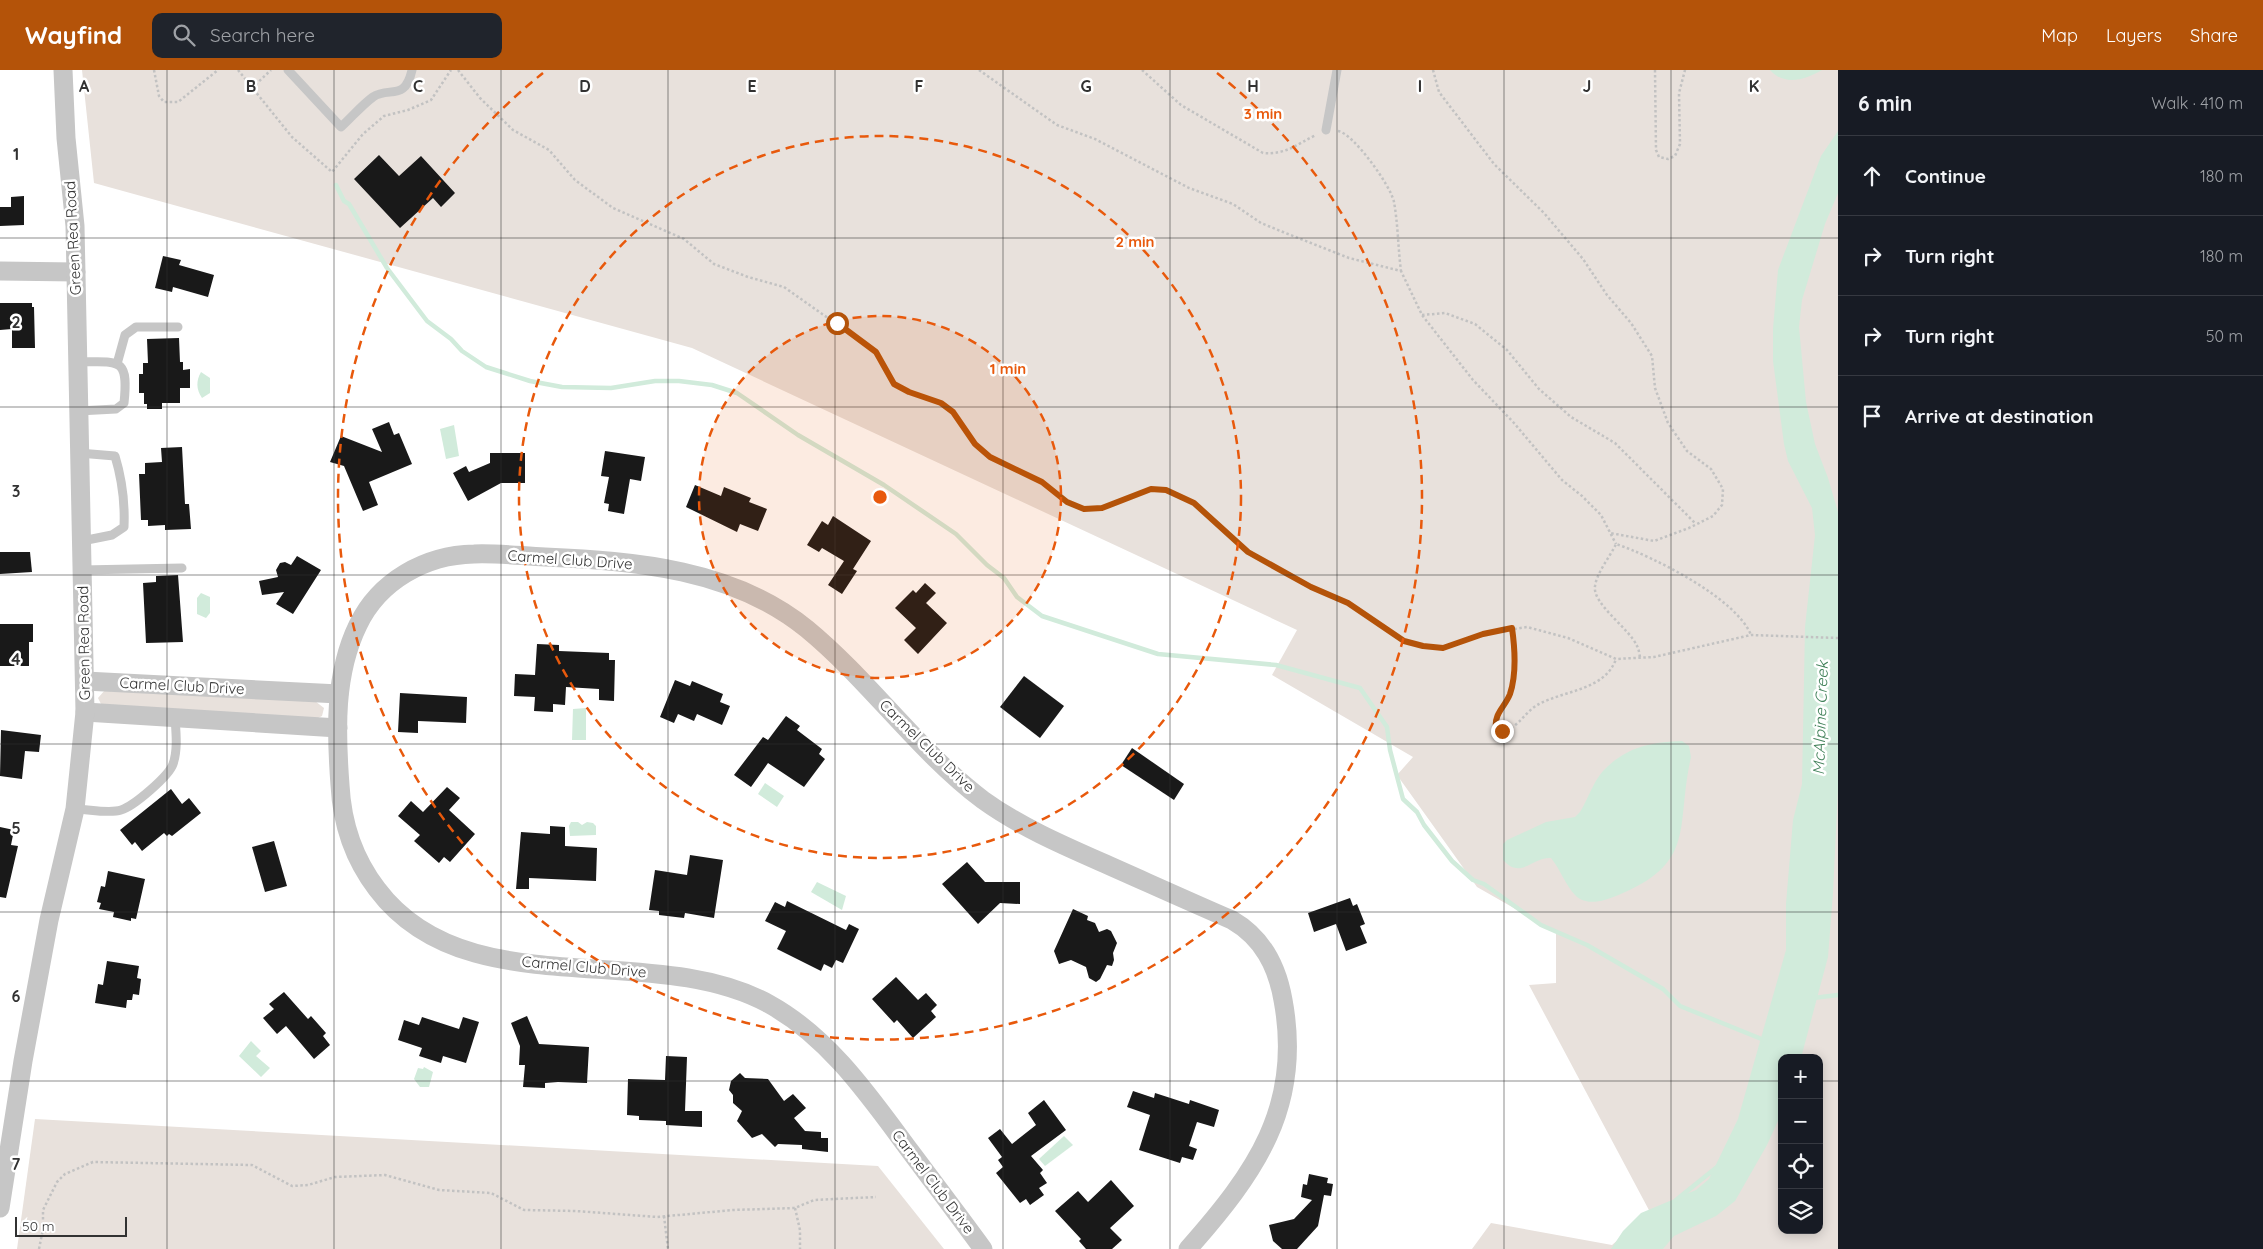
<!DOCTYPE html>
<html lang="en">
<head>
<meta charset="utf-8">
<style>
  :root { --surface:#171b24; --page:#20242c; --text:#f1f3f6; --muted:#9ea1a6; --line:#363941; --accent:#b45309 }
  body { margin:0; font-family:Quicksand,sans-serif; background:var(--page); color:var(--text) }
  .controls { position:absolute; right:15px; bottom:15px; display:grid; overflow:hidden; border-radius:10px; box-shadow:0 2px 12px #0003 }
  .controls button { width:45px; height:45px; display:grid; place-items:center; padding:0; border:0; border-bottom:1px solid var(--line); background:var(--surface); color:var(--text); font:25px sans-serif }
  .scale { position:absolute; left:15px; bottom:12px; width:112px; box-sizing:border-box; padding-left:5px; border:2px solid #323232; border-top:0; font-size:14px; line-height:18px; white-space:nowrap; color:#323232; -webkit-text-stroke:4px #fff; paint-order:stroke }
  .stop { position:absolute; width:15px; height:15px; margin:-11px; border:4px solid #b45309; border-radius:50%; background:#fff }
  .stop.end { background:#b45309; border-color:#fff; box-shadow:0 1px 5px #0008 }
  .list { margin:0; padding:0; list-style:none }
  h2 { display:flex; justify-content:space-between; align-items:center; height:65px; margin:0; padding:0 20px; font-size:21px }
  h2 small { font-size:16px; font-weight:400; color:var(--muted) }
  .list li { display:grid; grid-template-columns:32px 1fr auto; gap:15px; align-items:center; box-sizing:border-box; height:80px; padding:0 20px; border-top:1px solid var(--line) }
  .list b { display:block; font-size:19px; white-space:nowrap }
  .list em { font-size:16px; font-style:normal; color:var(--muted) }
  .icon { flex:none; width:28px; height:28px; fill:none; stroke:currentColor; stroke-width:2; stroke-linecap:round; stroke-linejoin:round }
  .map { position:relative; flex:none; width:1838px; height:1179px; overflow:hidden }
  header { display:flex; align-items:center; gap:30px; box-sizing:border-box; height:70px; padding:0 25px; background:var(--accent); color:#fff }
  header strong { font-size:24px }
  nav { display:flex; gap:28px; margin-inline-start:auto; font-size:18px }
  .search { width:350px; height:45px; background:var(--page); display:flex; align-items:center; gap:12px; box-sizing:border-box; padding:0 18px; border-radius:10px; color:var(--muted); font-size:19px }
  main { display:flex }
  aside { flex:1; background:var(--surface) }
  .map>svg:first-child { display:block }
  .green { fill:#e8e1dc; fill-rule:evenodd }
  .water { fill:#d1ebdb }
  .lines { fill:none; stroke-linecap:round; stroke-linejoin:round }
  .stream { stroke:#d1ebdb; stroke-width:4.5 }
  .building { fill:#191919 }
  .path { stroke:#c2c2c2; stroke-width:2.5; stroke-dasharray:2.5 2.5; stroke-linecap:butt }
  .lane { stroke:#c6c6c6; stroke-width:9 }
  .street { stroke:#c6c6c6; stroke-width:19 }
  .route { stroke:#b45309; stroke-width:6 }
  .grid { fill:none; stroke:#323232; stroke-width:1; stroke-opacity:0.55 }
  .ring { fill:none; stroke:#e8590c; stroke-width:2.5; stroke-dasharray:9 6 }
  .labels { text-anchor:middle; stroke-width:5; stroke-linejoin:round; paint-order:stroke }
  .street-label { font-size:15px; fill:#323232; stroke:#fff }
  .water-label { font-size:16px; font-style:italic; fill:#42825a; stroke:#fff }
  .grid-label { font-size:16px; text-anchor:middle; font-weight:bold; fill:#323232; stroke:#fff; stroke-width:5; stroke-linejoin:round; paint-order:stroke }
  .centre { fill:#e8590c; stroke:#fff; stroke-width:2.5 }
  .ring-label { font-size:15px; text-anchor:middle; font-weight:bold; fill:#e8590c; stroke:#fff; stroke-width:5; stroke-linejoin:round; paint-order:stroke }
</style>
</head>
<body>
<header>
<strong>Wayfind</strong>
<div class="search"><svg class="icon" aria-label="search" viewBox="0 0 24 24"><circle cx="10" cy="10" r="6"/><path d="M15 15l6 6"/></svg>Search here</div>
<nav><a>Map</a><a>Layers</a><a>Share</a></nav>
</header>
<main>
<div class="map">
<svg width="1838" height="1179" viewBox="0 0 1838 1179">
  <rect width="100%" height="100%" fill="#fff"/>
  <g class="green">
    <path d="M82,0H1838V1179H1472L1491,1153L1612,1175L1650,1142L1529,915L1556,913V862L1477,817L1397,705L1413,687L1272,605L1297,560L692,278L94,113ZM1782,988H1819V1160H1782Z"/>
    <polygon points="105,620 315,631 324,638 322,646 310,652 101,634 98,628"/>
    <polygon points="35,1049 878,1096 944,1179 17,1179"/>
  </g>
  <g class="water">
    <path d="M1770,0H1822C1806,9 1785,17 1770,0Z"/>
    <polygon points="1838,61 1838,123 1825,154 1802,230 1799,257 1806,332 1815,374 1828,408 1838,442 1838,718 1833,823 1828,887 1801,988 1782,988 1782,1042 1767,1075 1735,1131 1716,1146 1674,1166 1663,1179 1611,1179 1623,1161 1641,1143 1696,1120 1709,1109 1738,1049 1786,880 1786,834 1793,750 1802,714 1805,557 1815,465 1812,438 1788,391 1784,374 1773,291 1773,259 1778,200 1821,86"/>
    <path d="M201,302L210,308V323L202,328C196,319 196,311 201,302Z"/>
    <polygon points="454,355 459,386 446,389 440,359"/>
    <polygon points="201,523 210,527 210,543 206,548 197,544 197,528"/>
    <polygon points="586,638 586,670 572,670 573,639"/>
    <path d="M1682,671L1689,676L1691,687C1675,758 1698,793 1616,826C1604,831 1587,836 1576,826C1565,815 1561,800 1551,788C1532,787 1521,810 1503,790V774L1507,770L1546,752L1575,747L1580,742C1588,729 1593,712 1603,701C1626,677 1651,672 1682,671Z"/>
    <polygon points="765,713 784,726 777,737 758,724"/>
    <polygon points="571,752 578,752 582,755 587,752 593,753 596,756 596,765 570,766 569,756"/>
    <polygon points="817,812 846,826 842,840 811,822"/>
    <polygon points="251,971 261,981 256,986 270,998 261,1007 239,986"/>
    <polygon points="424,997 433,1002 429,1017 420,1017 414,1009 418,998 423,999"/>
    <polygon points="1064,1066 1073,1075 1045,1096 1039,1089"/>
  </g>
  <g class="lines">
    <g class="stream">
      <polyline points="336,115 344,131 349,134 387,198 427,251 451,269 462,281 486,297 530,311 562,317 611,318 655,311 679,311 712,315 737,323 798,365 884,415 956,464 987,495 1004,508 1017,527 1042,546 1158,584 1276,595 1360,618 1387,657 1390,680 1403,729 1417,742 1424,755 1452,791 1473,810 1484,814 1541,855 1587,875 1663,919 1680,936 1764,970"/>
      <polyline points="1813,928 1838,925"/>
      <polyline points="1676,1130 1717,1097"/>
    </g>
  </g>
  <g class="building">
    <polygon points="379,85 399,106 421,86 455,123 441,137 433,128 400,158 354,109"/>
    <polygon points="24,126 24,155 0,156 0,137 11,137 11,127"/>
    <polygon points="163,186 181,190 179,195 214,205 208,227 173,217 172,222 155,218"/>
    <polygon points="0,233 32,233 32,237 34,237 35,278 12,278 12,259 0,260"/>
    <polygon points="179,268 180,292 183,292 183,300 190,299 190,318 180,318 180,333 162,333 162,339 147,339 147,334 144,334 144,323 139,323 139,304 143,304 143,293 148,293 147,269"/>
    <polygon points="389,352 394,365 399,363 412,394 369,412 378,435 363,441 344,396 330,392 341,366 382,382 372,359"/>
    <polygon points="182,377 185,434 189,434 191,459 165,460 165,455 148,456 148,450 141,450 139,404 145,404 145,393 162,392 161,378"/>
    <polygon points="605,381 645,387 641,411 630,409 624,444 608,441 609,434 604,433 609,407 601,406"/>
    <polygon points="490,383 525,383 525,413 501,413 468,431 453,403 466,396 469,402 490,393"/>
    <polygon points="695,415 721,426 724,417 751,428 749,432 767,439 758,461 740,454 737,462 686,437"/>
    <polygon points="833,446 871,471 853,499 857,501 842,524 828,515 844,491 822,478 819,482 807,475 822,451 828,455"/>
    <polygon points="0,482 30,482 32,502 0,504"/>
    <polygon points="297,486 321,500 293,544 276,534 284,522 262,525 259,511 278,507 276,500 280,493 285,492 291,495"/>
    <polygon points="178,505 183,572 146,573 143,513 156,512 156,506"/>
    <polygon points="925,513 936,523 926,533 947,553 918,584 904,570 916,558 895,538 913,520 916,523"/>
    <polygon points="0,554 33,554 33,572 29,572 29,596 0,596"/>
    <polygon points="537,574 559,575 559,581 609,583 609,590 615,590 614,631 599,630 599,619 566,617 565,635 553,634 553,642 534,641 535,627 514,626 515,604 535,605"/>
    <polygon points="1024,606 1064,636 1040,668 1000,637"/>
    <polygon points="675,610 690,616 692,611 723,624 720,632 730,636 722,655 697,644 694,651 678,644 674,653 660,647"/>
    <polygon points="400,623 467,627 466,653 418,651 418,663 398,662"/>
    <polygon points="786,646 800,656 797,660 822,679 819,684 825,689 804,717 768,693 751,717 734,705 763,667 768,670"/>
    <polygon points="1,660 41,665 39,682 25,681 22,709 0,706"/>
    <polygon points="1132,678 1184,714 1174,730 1121,695"/>
    <polygon points="447,717 460,728 449,740 475,764 450,792 444,787 439,793 414,771 420,765 398,746 411,731 423,742"/>
    <polygon points="171,719 182,734 189,728 201,743 172,766 169,764 167,766 164,763 142,781 135,772 132,775 120,760"/>
    <polygon points="550,756 565,757 565,776 597,778 596,811 529,808 529,819 516,819 521,762 550,764"/>
    <polygon points="0,757 14,760 11,775 18,776 6,828 0,827"/>
    <polygon points="274,771 287,816 265,822 252,777"/>
    <polygon points="690,785 723,790 714,848 685,843 684,848 659,845 659,841 649,840 655,800 687,805"/>
    <polygon points="967,792 985,812 1020,812 1020,834 1000,833 978,854 942,814"/>
    <polygon points="108,801 145,809 136,849 131,848 131,851 113,847 114,842 99,839 101,833 97,832 101,816 105,817"/>
    <polygon points="1350,828 1353,836 1357,834 1365,854 1360,856 1367,873 1346,881 1336,854 1314,862 1308,843"/>
    <polygon points="787,831 846,860 849,854 859,859 843,893 836,890 832,898 824,894 821,901 777,879 786,861 765,851 775,832 785,837"/>
    <polygon points="1073,839 1088,846 1087,850 1095,853 1099,862 1107,859 1111,861 1117,873 1113,883 1114,890 1112,896 1107,895 1100,909 1096,912 1089,908 1086,897 1071,890 1059,894 1054,881"/>
    <polygon points="107,891 139,896 137,908 141,909 139,925 133,924 132,930 127,930 126,938 95,933 98,914 103,915"/>
    <polygon points="896,907 918,930 926,923 937,935 931,941 936,947 913,968 897,950 894,953 872,929"/>
    <polygon points="284,922 308,949 311,946 326,963 323,966 330,975 314,989 286,956 277,964 263,948 274,939 269,934"/>
    <polygon points="527,946 539,974 589,977 587,1013 558,1012 545,1013 545,1018 523,1017 525,995 519,995 520,976 511,953"/>
    <polygon points="422,947 459,959 463,947 479,952 466,993 443,986 441,993 419,986 422,978 398,970 404,950 419,955"/>
    <polygon points="666,986 687,987 685,1041 702,1041 702,1057 666,1055 666,1051 639,1050 639,1046 627,1045 628,1009 665,1010"/>
    <polygon points="740,1003 745,1008 768,1009 784,1031 793,1024 806,1038 794,1048 805,1061 821,1062 821,1068 828,1068 828,1082 802,1079 802,1075 778,1074 775,1077 762,1064 752,1068 737,1051 742,1041 733,1033 733,1025 729,1020 731,1011"/>
    <polygon points="1133,1021 1154,1028 1155,1023 1189,1034 1190,1030 1219,1040 1214,1057 1197,1052 1189,1076 1197,1079 1193,1090 1182,1087 1180,1093 1139,1080 1150,1045 1127,1037"/>
    <polygon points="1044,1030 1066,1060 1031,1086 1043,1100 1040,1103 1047,1113 1039,1118 1044,1125 1030,1135 1026,1129 1020,1133 996,1103 1003,1097 998,1090 1002,1087 988,1068 1000,1059 1012,1074 1036,1055 1028,1043"/>
    <polygon points="1309,1104 1328,1108 1327,1113 1333,1114 1331,1126 1324,1125 1318,1156 1297,1179 1282,1179 1273,1171 1269,1155 1294,1149 1312,1130 1301,1127 1303,1114 1307,1115"/>
    <polygon points="1111,1110 1134,1136 1110,1158 1122,1170 1112,1179 1086,1179 1079,1171 1081,1169 1055,1141 1078,1121 1088,1132"/>
  </g>
  <g class="lines">
    <g class="path">
      <polyline points="154,0 159,26 164,32 178,32 218,0"/>
      <polyline points="238,0 292,67 332,102 363,64 384,46 408,40 431,30 451,0"/>
      <polyline points="458,0 480,28 513,60 549,80 575,110 613,138 684,169 714,194 748,207 784,217 876,282 894,313 909,322 941,333 953,342 975,374 990,387 1042,412 1067,432 1084,439 1101,438 1151,419 1166,420 1194,433 1248,483 1311,517 1348,533 1404,571 1423,576 1443,578 1483,564 1527,557 1568,568 1616,589 1654,587 1751,565 1838,568"/>
      <polyline points="979,0 1057,55 1095,69 1189,118 1233,134 1261,153 1283,162 1349,188 1401,201 1422,245 1473,310 1514,353 1562,410 1582,426 1601,445 1616,474"/>
      <path d="M1142,0L1181,35L1263,83C1286,85 1297,74 1316,65"/>
      <polyline points="1433,0 1439,22 1494,94 1544,143 1583,189 1607,225 1631,253 1652,286 1655,318 1668,353 1687,381 1711,399 1723,419 1722,435 1713,446 1689,458 1654,471 1610,463"/>
      <polyline points="1655,0 1656,80 1659,87 1668,89 1675,86 1680,74 1679,23 1685,0"/>
      <polyline points="252,18 271,0"/>
      <path d="M1338,61C1353,63 1391,116 1394,132C1398,154 1398,178 1401,201"/>
      <polyline points="1422,245 1445,243 1475,254 1507,280 1539,319 1571,347 1615,373 1696,454"/>
      <path d="M1512,558C1515,579 1517,603 1510,624C1505,637 1494,643 1496,658C1513,668 1524,641 1539,634C1566,620 1605,620 1616,589"/>
      <path d="M1640,587C1639,583 1639,579 1637,576C1630,559 1592,534 1595,516C1597,502 1610,487 1616,474C1654,487 1736,528 1751,565"/>
      <polyline points="795,1138 800,1160 800,1179"/>
      <polyline points="664,1146 668,1179"/>
      <polyline points="39,1179 43,1159 43,1140 57,1112 65,1104 93,1092 252,1095 292,1116 308,1115 335,1107 385,1105 439,1120 491,1123 524,1140 576,1141 657,1147 733,1140 795,1138 814,1130 876,1127"/>
    </g>
    <g class="lane">
      <path d="M288,0L341,57C352,47 362,35 373,27C389,16 405,32 412,0"/>
      <polyline points="1326,60 1337,0"/>
      <path d="M77,292C119,292 129,286 124,333L116,339L78,341"/>
      <polyline points="117,294 125,265 136,257 178,257"/>
      <path d="M79,383L115,386C122,409 125,433 124,457L112,465L82,471"/>
      <polyline points="82,500 182,498"/>
      <path d="M75,739C88,739 109,744 121,740C134,736 169,706 173,694C178,680 176,662 175,648"/>
    </g>
    <g class="street">
      <polyline points="0,201 76,202"/>
      <polyline points="85,611 339,624"/>
      <polyline points="85,642 338,658"/>
      <polyline points="0,1138 23,991 49,850 75,739 85,642 75,156 66,68 63,0"/>
      <path d="M983,1179C959,1146 934,1113 910,1081C870,1027 829,967 769,934C650,869 466,938 377,819C354,789 342,754 340,715C336,662 334,604 358,555C379,511 425,485 474,484C497,483 522,486 545,487C635,491 734,499 807,559C870,611 918,681 983,730C1019,756 1060,774 1101,792C1144,811 1188,831 1232,850C1263,868 1277,896 1283,930C1303,1037 1255,1103 1188,1179"/>
    </g>
  </g>
  <g class="lines">
    <path class="route" d="M837,253L876,282L894,314L909,322L941,333L953,342L975,374L990,387L1042,412L1067,432L1084,439L1102,438L1151,419L1166,420L1194,433L1248,482L1311,517L1348,533L1404,571L1423,576L1443,578L1483,564L1512,558C1515,579 1517,603 1510,624C1505,637 1494,643 1496,658L1502,661"/>
  </g>
  <path class="grid" d="M167,0V1179M334,0V1179M501,0V1179M668,0V1179M835,0V1179M1003,0V1179M1170,0V1179M1337,0V1179M1504,0V1179M1671,0V1179M0,168H1838M0,337H1838M0,505H1838M0,674H1838M0,842H1838M0,1011H1782M1819,1011H1838"/>
  <circle cx="880" cy="427" r="181" fill="#e8590c" fill-opacity=".12"/>
  <g class="ring">
    <circle cx="880" cy="427" r="181"/>
    <circle cx="880" cy="427" r="361"/>
    <path d="M1217 3A542 542 0 1 1 543 3"/>
  </g>
  <g class="labels">
    <g class="street-label">
      <text transform="translate(73 168) rotate(-93)" y="5">Green Rea Road</text>
      <text transform="translate(570 490) rotate(4)" y="5">Carmel Club Drive</text>
      <text transform="translate(84 573) rotate(-91)" y="5">Green Rea Road</text>
      <text transform="translate(182 616) rotate(3)" y="5">Carmel Club Drive</text>
      <text transform="translate(927 676) rotate(44)" y="5">Carmel Club Drive</text>
      <text transform="translate(584 897) rotate(5)" y="5">Carmel Club Drive</text>
      <text transform="translate(933 1112) rotate(53)" y="5">Carmel Club Drive</text>
    </g>
    <g class="water-label">
      <text transform="translate(1820 648) rotate(-88)" y="6">McAlpine Creek</text>
    </g>
  </g>
  <g class="grid-label">
    <text x="84" y="22">A</text>
    <text x="251" y="22">B</text>
    <text x="418" y="22">C</text>
    <text x="585" y="22">D</text>
    <text x="752" y="22">E</text>
    <text x="919" y="22">F</text>
    <text x="1086" y="22">G</text>
    <text x="1253" y="22">H</text>
    <text x="1420" y="22">I</text>
    <text x="1587" y="22">J</text>
    <text x="1754" y="22">K</text>
    <text x="16" y="90">1</text>
    <text x="16" y="258">2</text>
    <text x="16" y="427">3</text>
    <text x="16" y="595">4</text>
    <text x="16" y="764">5</text>
    <text x="16" y="932">6</text>
    <text x="16" y="1100">7</text>
  </g>
  <circle cx="880" cy="427" r="8" class="centre"/>
  <g class="ring-label">
    <text x="1263" y="49">3 min</text>
    <text x="1135" y="177">2 min</text>
    <text x="1008" y="304">1 min</text>
  </g>
</svg>
<div class="controls">
<button>+</button>
<button>−</button>
<button><svg class="icon" aria-label="locate" viewBox="0 0 24 24"><circle cx="12" cy="12" r="6"/><path d="M12 2v4M12 18v4M2 12h4M18 12h4"/></svg></button>
<button><svg class="icon" aria-label="layers" viewBox="0 0 24 24"><path d="M12 4l9 5-9 5-9-5zM3 14l9 5 9-5"/></svg></button>
</div>
<div class="scale">50 m</div>
<div class="stop" style="left:837px;top:253px"></div>
<div class="stop end" style="left:1502px;top:661px"></div>
</div>
<aside>
<h2>6 min<small>Walk · 410 m</small></h2>
<ul class="list">
<li><svg class="icon" aria-label="ahead" viewBox="0 0 24 24"><path d="M12 20V5M6 11l6-6 6 6"/></svg><div><b>Continue</b></div><em>180 m</em></li>
<li><svg class="icon" aria-label="right" viewBox="0 0 24 24"><path d="M7 20v-9h11M14 6l5 5-5 5"/></svg><div><b>Turn right</b></div><em>180 m</em></li>
<li><svg class="icon" aria-label="right" viewBox="0 0 24 24"><path d="M7 20v-9h11M14 6l5 5-5 5"/></svg><div><b>Turn right</b></div><em>50 m</em></li>
<li><svg class="icon" aria-label="arrive" viewBox="0 0 24 24"><path d="M6 21V4h12l-3 4 3 4H6"/></svg><div><b>Arrive at destination</b></div></li>
</ul>
</aside>
</main>
</body>
</html>
